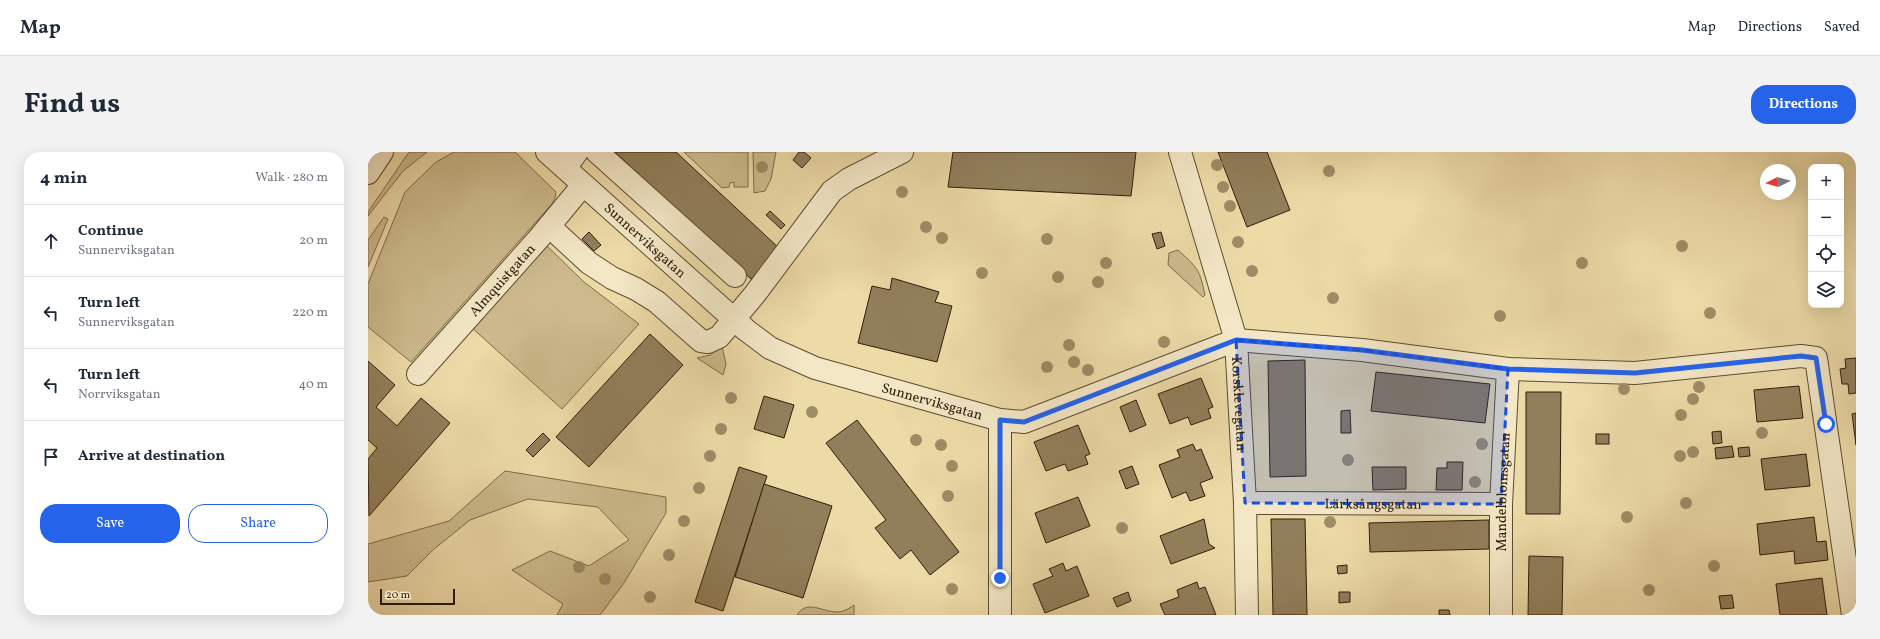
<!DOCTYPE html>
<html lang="en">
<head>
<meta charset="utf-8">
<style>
  :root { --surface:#fff; --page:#f2f2f3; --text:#1f2937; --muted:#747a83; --line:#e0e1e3; --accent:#2563eb }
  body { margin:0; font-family:Vollkorn,serif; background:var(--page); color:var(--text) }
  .controls { position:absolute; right:12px; top:12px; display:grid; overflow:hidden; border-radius:8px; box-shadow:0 4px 16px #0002 }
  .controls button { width:36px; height:36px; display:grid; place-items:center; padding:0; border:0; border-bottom:1px solid var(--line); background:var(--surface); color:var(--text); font:20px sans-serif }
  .compass { position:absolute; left:1392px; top:12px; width:36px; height:36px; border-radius:50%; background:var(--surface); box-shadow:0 4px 16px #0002; rotate:264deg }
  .scale { position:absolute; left:12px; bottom:10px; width:75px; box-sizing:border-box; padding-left:4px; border:2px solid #2f1d08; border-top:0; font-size:11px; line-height:14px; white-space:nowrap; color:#2f1d08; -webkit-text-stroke:3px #f3e7c6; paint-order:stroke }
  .stop { position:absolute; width:12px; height:12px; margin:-9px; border:3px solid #2563eb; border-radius:50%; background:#fff }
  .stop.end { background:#2563eb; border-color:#fff; box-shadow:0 1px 4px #0008 }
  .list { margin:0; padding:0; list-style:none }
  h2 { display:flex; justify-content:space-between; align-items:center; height:52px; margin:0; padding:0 16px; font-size:17px }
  h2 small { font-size:13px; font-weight:400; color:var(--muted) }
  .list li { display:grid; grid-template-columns:26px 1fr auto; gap:12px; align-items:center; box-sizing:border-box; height:72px; padding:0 16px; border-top:1px solid var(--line) }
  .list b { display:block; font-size:15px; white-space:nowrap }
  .list p { margin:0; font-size:13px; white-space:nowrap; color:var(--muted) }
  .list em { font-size:13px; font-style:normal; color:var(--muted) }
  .actions { display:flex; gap:8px; padding:12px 16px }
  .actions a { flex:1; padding:9px 0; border:1px solid var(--accent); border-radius:16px; text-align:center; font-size:14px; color:var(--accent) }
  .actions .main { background:var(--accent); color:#fff }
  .icon { flex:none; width:22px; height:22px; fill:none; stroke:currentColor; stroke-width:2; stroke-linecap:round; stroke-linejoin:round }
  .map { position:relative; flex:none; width:1488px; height:463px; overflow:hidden; border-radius:16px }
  header { display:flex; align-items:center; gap:24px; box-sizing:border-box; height:56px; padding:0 20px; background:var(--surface); border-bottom:1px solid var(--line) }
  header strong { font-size:19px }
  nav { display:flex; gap:22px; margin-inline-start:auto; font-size:14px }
  .intro { display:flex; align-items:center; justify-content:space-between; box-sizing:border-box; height:96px; padding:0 24px }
  h1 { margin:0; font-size:28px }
  .button { padding:10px 18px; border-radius:16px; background:var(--accent); color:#fff; font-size:14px; font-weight:700 }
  main { display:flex; gap:24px; padding:0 24px }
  aside { flex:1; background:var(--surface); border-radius:16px; box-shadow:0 4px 16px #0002 }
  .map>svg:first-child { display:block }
  .green { fill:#ccba8c; stroke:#7e6c4a }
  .building { fill:#917f5b; stroke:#2f1d08 }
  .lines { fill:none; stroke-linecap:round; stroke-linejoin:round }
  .minor-casing { stroke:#5e4c30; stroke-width:24 }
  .minor { stroke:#f3e7c6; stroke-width:22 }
  .tree { fill:#9e8c66 }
  .route { stroke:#2563eb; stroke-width:5 }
  .marked { fill:#1d4ed8; fill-opacity:0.2; stroke:#1d4ed8; stroke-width:3; stroke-dasharray:8 5; stroke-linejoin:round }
  .labels { text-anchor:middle; stroke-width:3; stroke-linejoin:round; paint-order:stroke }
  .street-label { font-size:14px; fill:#2f1d08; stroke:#f3e7c6 }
</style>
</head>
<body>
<header>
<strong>Map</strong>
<nav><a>Map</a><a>Directions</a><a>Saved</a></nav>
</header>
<div class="intro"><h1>Find us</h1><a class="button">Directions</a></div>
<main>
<aside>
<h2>4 min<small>Walk · 280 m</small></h2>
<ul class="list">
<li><svg class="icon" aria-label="ahead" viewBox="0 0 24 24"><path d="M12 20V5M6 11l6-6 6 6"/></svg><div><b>Continue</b><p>Sunnerviksgatan</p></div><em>20 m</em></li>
<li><svg class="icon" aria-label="left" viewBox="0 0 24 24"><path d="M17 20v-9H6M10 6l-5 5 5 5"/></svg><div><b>Turn left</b><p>Sunnerviksgatan</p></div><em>220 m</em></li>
<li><svg class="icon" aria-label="left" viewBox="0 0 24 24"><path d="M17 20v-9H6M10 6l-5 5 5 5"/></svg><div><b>Turn left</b><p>Norrviksgatan</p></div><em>40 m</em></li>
<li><svg class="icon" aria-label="arrive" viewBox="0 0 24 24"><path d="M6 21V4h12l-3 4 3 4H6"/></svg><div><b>Arrive at destination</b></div></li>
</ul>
<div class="actions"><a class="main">Save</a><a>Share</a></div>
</aside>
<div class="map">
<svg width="1488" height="463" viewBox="0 0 1488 463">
  <rect width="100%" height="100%" fill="#ecdaa7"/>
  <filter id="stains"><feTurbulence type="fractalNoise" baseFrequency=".005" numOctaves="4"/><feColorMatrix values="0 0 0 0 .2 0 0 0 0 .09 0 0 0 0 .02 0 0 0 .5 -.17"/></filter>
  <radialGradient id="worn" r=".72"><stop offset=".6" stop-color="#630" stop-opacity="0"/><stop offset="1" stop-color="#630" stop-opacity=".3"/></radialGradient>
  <g class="green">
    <polygon points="41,0 59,0 35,19 0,64 0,60"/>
    <polygon points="86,0 147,0 188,40 187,46 184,52 43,210 0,175 0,132 37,40 68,10"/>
    <polygon points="316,0 380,0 380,35 366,35 366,30 362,31 361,35 354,36"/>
    <polygon points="385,0 408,0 403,27 397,39 386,41"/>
    <polygon points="16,65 20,67 0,115 0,88"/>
    <polygon points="176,91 216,130 271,172 194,257 103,175"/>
    <path d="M810,98C829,115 832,118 837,143L835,145L800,113L801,101Z"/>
    <polygon points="354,194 358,212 355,223 329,206 342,203"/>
    <polygon points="137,319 298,345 298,361 256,431 232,463 189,463 195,452 144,418 182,399 221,414 261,388 230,355 160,347 102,368 66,397 39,424 0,430 0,392 81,369"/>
    <path d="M486,453V463H429C439,447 454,460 469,460C475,460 481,457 486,453Z"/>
  </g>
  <g class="building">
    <polygon points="247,0 308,0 412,97 383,127"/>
    <polygon points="431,0 436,0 443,6 434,16 425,8"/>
    <polygon points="585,0 768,0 763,44 580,35"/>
    <polygon points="850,0 899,0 922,58 879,75"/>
    <polygon points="402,59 417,73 413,77 398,63"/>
    <polygon points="221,80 233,93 226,99 214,87"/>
    <polygon points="793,80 797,94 789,97 784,82"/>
    <polygon points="524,126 571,140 567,150 584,154 569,210 490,191 504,134 522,138"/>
    <polygon points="282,182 315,213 221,315 188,285"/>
    <polygon points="1488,206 1488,241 1481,242 1480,232 1474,232 1472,217 1478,216 1477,207"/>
    <polygon points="937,208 938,324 902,325 900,209"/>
    <polygon points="0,209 27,233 8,255 29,274 53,246 82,271 1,364 0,307 9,296 0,288"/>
    <polygon points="1008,220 1122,232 1117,271 1003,259"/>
    <polygon points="833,226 845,255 840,257 843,266 823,273 820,265 802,272 790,242"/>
    <polygon points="1431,234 1435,266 1389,270 1386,238"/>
    <polygon points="1158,240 1193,240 1192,362 1158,362"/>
    <polygon points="396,244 426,253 416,286 386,277"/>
    <polygon points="768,248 778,273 762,280 752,255"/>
    <polygon points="982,258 983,281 973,281 973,259"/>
    <polygon points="1488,261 1488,293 1484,262"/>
    <polygon points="489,268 591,400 562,423 543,398 532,407 507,376 518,368 458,291"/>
    <polygon points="710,273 722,302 717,304 720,312 700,319 697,312 678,319 666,290"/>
    <polygon points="1353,279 1354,291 1345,292 1344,280"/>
    <polygon points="175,281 182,288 165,305 158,298"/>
    <rect x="1228" y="282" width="13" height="10"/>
    <polygon points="825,292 828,299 833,297 845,326 832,331 837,344 822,349 818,340 804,346 791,313 812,305 809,298"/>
    <polygon points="1364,294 1366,305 1348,307 1347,296"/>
    <polygon points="1381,295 1382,304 1371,305 1370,296"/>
    <polygon points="1438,302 1442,334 1397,338 1393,307"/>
    <polygon points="1079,310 1095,310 1094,338 1068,338 1069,316 1079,316"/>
    <polygon points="764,314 771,332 758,337 751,319"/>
    <polygon points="371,315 399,324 355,459 327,450"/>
    <polygon points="1004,315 1038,315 1038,337 1005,338"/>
    <polygon points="396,332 464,354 435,446 367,425"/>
    <polygon points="710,345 722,374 678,391 667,361"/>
    <polygon points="1446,365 1449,390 1458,389 1460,408 1427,412 1426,399 1392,403 1389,372"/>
    <polygon points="836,367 841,392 847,396 803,412 792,384"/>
    <polygon points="903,367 937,367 939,463 905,463"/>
    <polygon points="1121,368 1121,397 1002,400 1001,371"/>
    <polygon points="1161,404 1195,405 1194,463 1160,463"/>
    <polygon points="695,411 698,419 709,414 721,444 677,461 665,432 685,424 681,417"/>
    <polygon points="979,413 979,421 970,422 969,414"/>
    <polygon points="1454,426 1459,463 1412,463 1408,432"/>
    <polygon points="829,430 831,437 837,435 848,463 797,463 792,452 811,445 809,438"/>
    <polygon points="760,440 763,449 749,455 745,446"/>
    <polygon points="971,440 982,440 982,450 971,451"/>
    <polygon points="1364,443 1366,456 1353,457 1351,444"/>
    <polygon points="1071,458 1081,458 1082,463 1071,463"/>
  </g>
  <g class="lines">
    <defs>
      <g id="minor">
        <path id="s1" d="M179,0L378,178L402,196L447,216L632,268L656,270L868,188L994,198L1140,217L1267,221L1433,204L1448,206L1485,463"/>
        <polyline points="229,0 367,124"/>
        <path id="s2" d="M812,0L868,188L877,351L879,463"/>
        <polyline points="198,15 209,0"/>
        <polyline points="0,21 14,0"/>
        <polyline points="181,74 221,111 244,126 268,137 289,150 333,189 340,190 351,185 387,142 464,39 481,27 534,0"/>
        <path id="s3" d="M50,222L172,85L215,33"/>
        <polyline points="632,268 632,463"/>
        <path id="s4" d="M877,351L1133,352"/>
        <path id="s5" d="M1133,463V352L1140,217"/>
      </g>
    </defs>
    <use href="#minor" class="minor-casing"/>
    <use href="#minor" class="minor"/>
  </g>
  <g class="tree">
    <circle cx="849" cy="13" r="6"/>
    <circle cx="394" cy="15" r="6"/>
    <circle cx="961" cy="19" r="6"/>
    <circle cx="855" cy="35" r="6"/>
    <circle cx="534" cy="40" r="6"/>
    <circle cx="862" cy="54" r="6"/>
    <circle cx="558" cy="75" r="6"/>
    <circle cx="574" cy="86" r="6"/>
    <circle cx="679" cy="87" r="6"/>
    <circle cx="870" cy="90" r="6"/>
    <circle cx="1314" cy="94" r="6"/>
    <circle cx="738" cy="111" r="6"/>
    <circle cx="1214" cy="111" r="6"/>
    <circle cx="884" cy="119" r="6"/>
    <circle cx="614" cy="121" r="6"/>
    <circle cx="690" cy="125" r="6"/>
    <circle cx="730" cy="130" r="6"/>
    <circle cx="965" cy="146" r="6"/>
    <circle cx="1342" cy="161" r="6"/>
    <circle cx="1132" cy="164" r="6"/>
    <circle cx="796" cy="190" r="6"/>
    <circle cx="701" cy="193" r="6"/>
    <circle cx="706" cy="210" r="6"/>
    <circle cx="679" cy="215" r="6"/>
    <circle cx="720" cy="218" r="6"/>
    <circle cx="1331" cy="235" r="6"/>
    <circle cx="1256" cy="237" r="6"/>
    <circle cx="363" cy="246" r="6"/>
    <circle cx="1325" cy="247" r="6"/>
    <circle cx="444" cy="260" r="6"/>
    <circle cx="1313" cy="263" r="6"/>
    <circle cx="353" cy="277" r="6"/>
    <circle cx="1394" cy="281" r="6"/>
    <circle cx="548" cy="288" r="6"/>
    <circle cx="1114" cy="292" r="6"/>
    <circle cx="573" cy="293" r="6"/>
    <circle cx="1325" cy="300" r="6"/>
    <circle cx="342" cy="304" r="6"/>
    <circle cx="1312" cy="304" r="6"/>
    <circle cx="980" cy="308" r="6"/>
    <circle cx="584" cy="314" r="6"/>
    <circle cx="1107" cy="330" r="6"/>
    <circle cx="331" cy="336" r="6"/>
    <circle cx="580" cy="344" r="6"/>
    <circle cx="1318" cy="351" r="6"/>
    <circle cx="1259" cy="365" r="6"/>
    <circle cx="316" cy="369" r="6"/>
    <circle cx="962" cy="370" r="6"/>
    <circle cx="754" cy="376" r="6"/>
    <circle cx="301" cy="403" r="6"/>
    <circle cx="1346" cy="414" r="6"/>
    <circle cx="211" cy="415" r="6"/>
    <circle cx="237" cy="427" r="6"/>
    <circle cx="584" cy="437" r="6"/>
    <circle cx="1281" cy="438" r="6"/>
    <circle cx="282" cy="445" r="6"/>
  </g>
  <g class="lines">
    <polyline class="route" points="632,426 632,268 656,270 868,188 994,198 1140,217 1267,221 1433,204 1448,206 1458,272"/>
  </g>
  <path class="marked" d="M868,188L994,198L1140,217L1133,352L877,351Z"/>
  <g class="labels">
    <g class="street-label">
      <text dy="5" stroke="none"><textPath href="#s1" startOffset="132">Sunnerviksgatan</textPath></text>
      <text dy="5" stroke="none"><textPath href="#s3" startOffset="126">Almquistgatan</textPath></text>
      <text dy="5" stroke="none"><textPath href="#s1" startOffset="468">Sunnerviksgatan</textPath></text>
      <text dy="5" stroke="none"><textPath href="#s2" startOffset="260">Korsklevegatan</textPath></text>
      <text dy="5" stroke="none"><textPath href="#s5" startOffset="123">Mandelblomsgatan</textPath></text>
      <text dy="5" stroke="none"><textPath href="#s4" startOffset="128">Lärksångsgatan</textPath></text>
    </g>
  </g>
  <rect width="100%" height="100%" filter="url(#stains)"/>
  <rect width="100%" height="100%" fill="url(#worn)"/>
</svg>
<div class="controls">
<button>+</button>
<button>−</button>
<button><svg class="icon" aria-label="locate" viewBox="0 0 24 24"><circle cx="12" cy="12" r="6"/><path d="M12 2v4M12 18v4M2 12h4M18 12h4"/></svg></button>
<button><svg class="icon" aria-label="layers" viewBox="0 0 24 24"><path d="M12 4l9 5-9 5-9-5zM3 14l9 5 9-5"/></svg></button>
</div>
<svg class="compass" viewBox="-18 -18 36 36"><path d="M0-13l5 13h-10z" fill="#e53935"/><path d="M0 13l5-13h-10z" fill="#747a83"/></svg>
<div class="scale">20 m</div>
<div class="stop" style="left:1458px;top:272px"></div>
<div class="stop end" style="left:632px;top:426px"></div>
</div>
</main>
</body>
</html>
